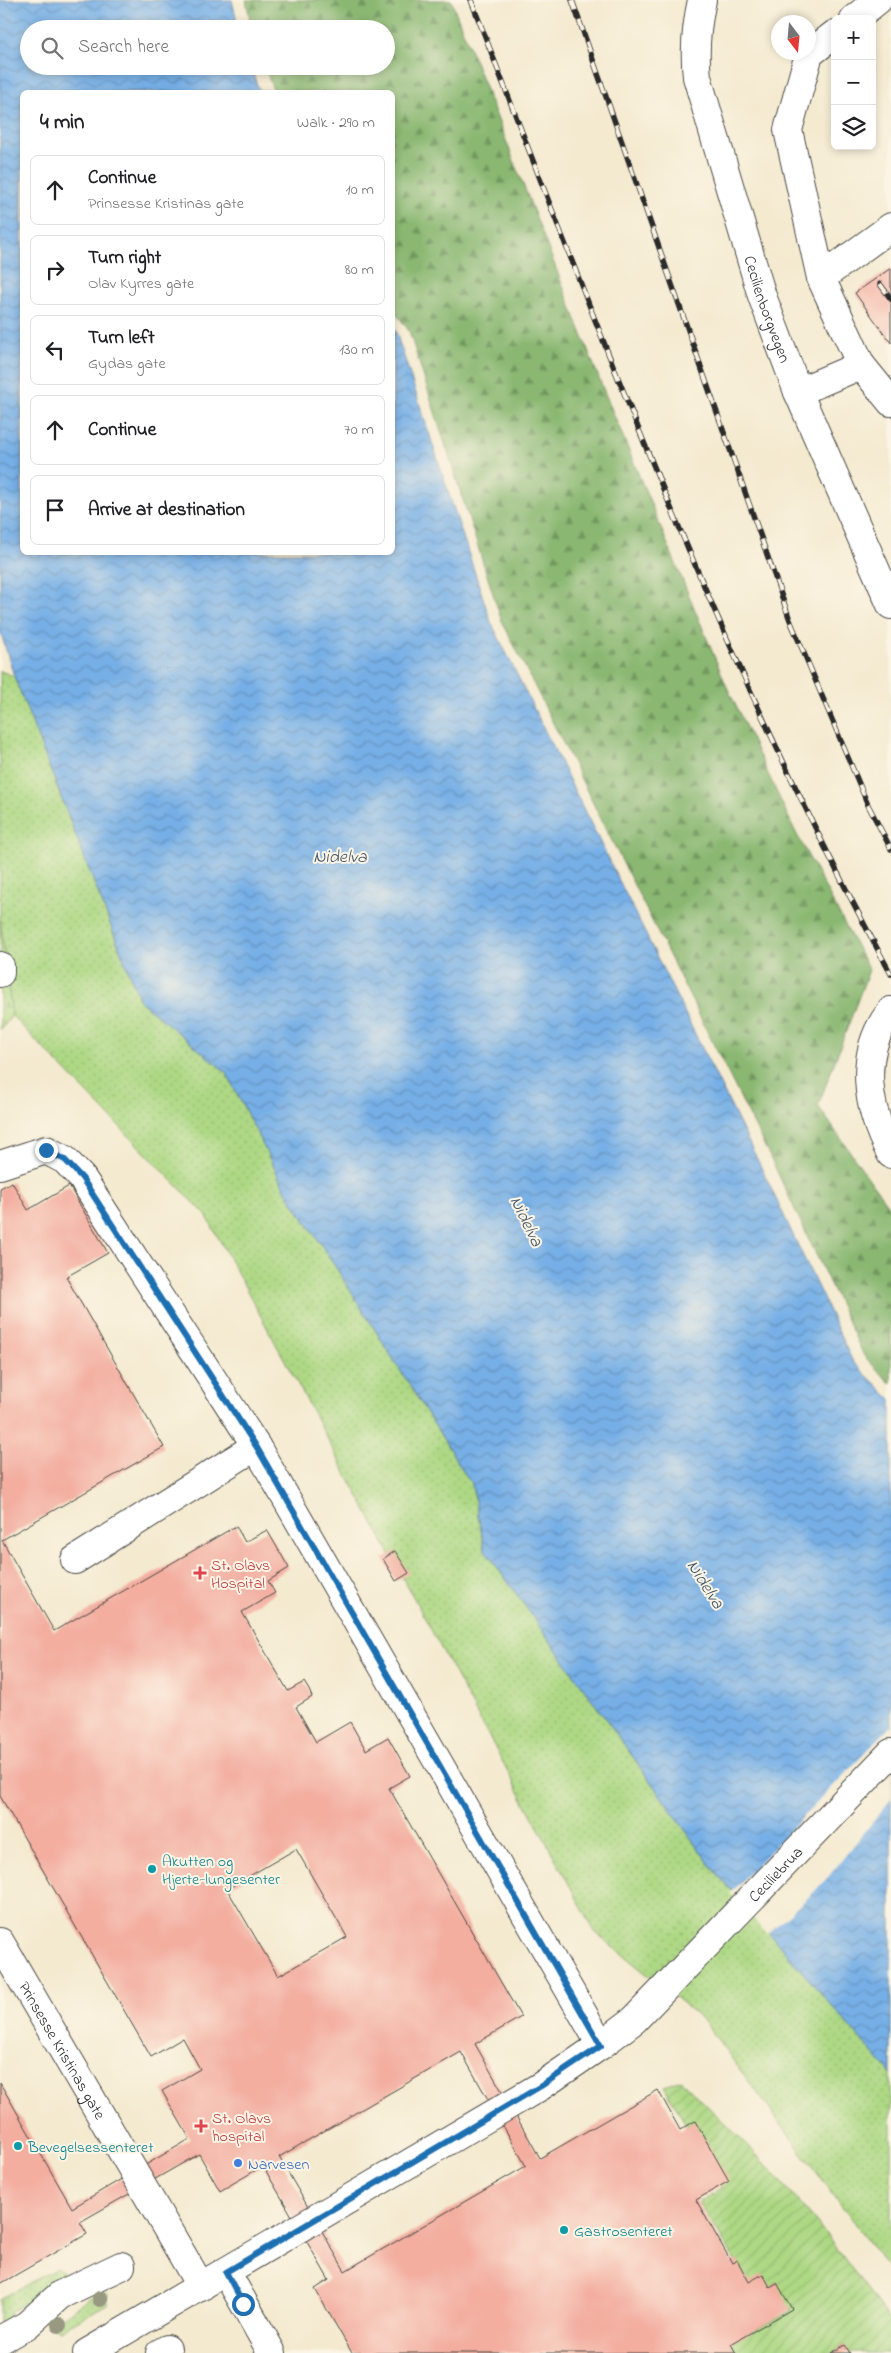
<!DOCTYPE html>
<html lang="en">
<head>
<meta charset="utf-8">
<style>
  :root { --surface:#fff; --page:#f2f2f2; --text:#202124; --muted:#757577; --line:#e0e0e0 }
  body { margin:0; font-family:"Indie Flower",sans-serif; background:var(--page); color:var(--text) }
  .controls { position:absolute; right:15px; top:15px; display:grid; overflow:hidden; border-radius:8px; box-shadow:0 2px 8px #0003 }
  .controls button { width:45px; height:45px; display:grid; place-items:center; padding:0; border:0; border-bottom:1px solid var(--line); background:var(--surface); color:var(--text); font:25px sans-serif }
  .compass { position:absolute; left:771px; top:15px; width:45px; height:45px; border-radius:50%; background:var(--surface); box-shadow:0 2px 8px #0003; rotate:164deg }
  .stop { position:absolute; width:15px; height:15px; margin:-11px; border:4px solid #1f6fb2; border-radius:50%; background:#fff }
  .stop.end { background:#1f6fb2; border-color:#fff; box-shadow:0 1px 5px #0008 }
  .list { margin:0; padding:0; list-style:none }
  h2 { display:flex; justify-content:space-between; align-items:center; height:65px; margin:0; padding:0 20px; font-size:21px }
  h2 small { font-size:16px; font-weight:400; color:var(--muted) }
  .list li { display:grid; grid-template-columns:32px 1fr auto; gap:15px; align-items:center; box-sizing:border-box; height:70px; margin:0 10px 10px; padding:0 10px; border:1px solid var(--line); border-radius:8px }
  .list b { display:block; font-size:19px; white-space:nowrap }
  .list p { margin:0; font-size:16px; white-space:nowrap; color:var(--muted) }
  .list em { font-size:16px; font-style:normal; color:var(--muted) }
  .icon { flex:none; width:28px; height:28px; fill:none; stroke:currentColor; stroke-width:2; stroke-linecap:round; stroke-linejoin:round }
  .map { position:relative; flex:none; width:891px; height:2353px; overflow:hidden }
  .search { position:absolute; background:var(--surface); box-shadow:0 2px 8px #0003; left:20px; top:20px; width:375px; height:55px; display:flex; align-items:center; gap:12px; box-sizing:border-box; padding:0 18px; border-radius:28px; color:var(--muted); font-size:19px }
  .panel { position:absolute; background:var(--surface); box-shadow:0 2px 8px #0003; left:20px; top:90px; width:375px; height:465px; border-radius:8px }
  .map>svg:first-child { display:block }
  .grass { fill:url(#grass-dots); stroke:#6c8258 }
  .forest { fill:url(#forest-firs); stroke:#5a724e }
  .cemetery { fill:url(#cemetery-stones); stroke:#6c8258 }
  .garden { fill:url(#garden-furrows); stroke:#6c8258 }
  .water { fill:url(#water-waves); stroke:#506d88 }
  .pier { fill:#f4ead0 }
  .building { fill:#f3aea0; fill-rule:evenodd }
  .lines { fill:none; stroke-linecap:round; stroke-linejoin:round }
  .minor-casing { stroke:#494844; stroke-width:30 }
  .minor { stroke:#fff; stroke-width:28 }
  .rail-casing { stroke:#2b2b2b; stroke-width:5.5 }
  .rail { stroke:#fcf5e5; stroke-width:4; stroke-dasharray:11; stroke-linecap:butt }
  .tree { fill:#989981 }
  .route { stroke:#1f6fb2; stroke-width:6 }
  .health-dot { fill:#e0444e; stroke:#fcf5e5; stroke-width:2 }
  .culture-dot { fill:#0f9aa8; stroke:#fcf5e5; stroke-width:2 }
  .shop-dot { fill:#3f7fe0; stroke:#fcf5e5; stroke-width:2 }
  .labels { text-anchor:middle; stroke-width:4; stroke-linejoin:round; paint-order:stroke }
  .street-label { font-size:16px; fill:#2b2b2b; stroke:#fcf5e5 }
  .health-label { font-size:16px; fill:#be3a42; stroke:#fcf5e5; text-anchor:start }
  .culture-label { font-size:16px; fill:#0d838f; stroke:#fcf5e5; text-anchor:start }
  .shop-label { font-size:16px; fill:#366cbe; stroke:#fcf5e5; text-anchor:start }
  .water-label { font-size:18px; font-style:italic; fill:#45596c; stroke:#fcf5e5 }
</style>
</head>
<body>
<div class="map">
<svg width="891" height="2353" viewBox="0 0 891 2353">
  <defs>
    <pattern id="grass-dots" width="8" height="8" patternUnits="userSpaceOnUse" patternTransform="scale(1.25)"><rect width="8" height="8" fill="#add884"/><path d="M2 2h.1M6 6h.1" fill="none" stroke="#95ba72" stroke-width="1.8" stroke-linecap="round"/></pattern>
    <pattern id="forest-firs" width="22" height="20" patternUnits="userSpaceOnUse" patternTransform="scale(1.25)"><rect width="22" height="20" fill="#8ab872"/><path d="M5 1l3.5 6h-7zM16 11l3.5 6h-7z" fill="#71965e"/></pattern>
    <pattern id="cemetery-stones" width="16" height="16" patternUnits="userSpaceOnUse" patternTransform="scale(1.25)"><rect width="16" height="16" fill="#add884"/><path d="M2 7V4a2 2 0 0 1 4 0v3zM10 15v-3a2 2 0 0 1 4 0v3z" fill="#95ba72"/></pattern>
    <pattern id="garden-furrows" width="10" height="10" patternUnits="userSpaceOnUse" patternTransform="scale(1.25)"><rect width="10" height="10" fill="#add884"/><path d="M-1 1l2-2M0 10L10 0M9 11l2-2" fill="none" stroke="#95ba72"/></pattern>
    <pattern id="water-waves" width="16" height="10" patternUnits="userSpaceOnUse" patternTransform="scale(1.25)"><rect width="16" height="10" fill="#76afe6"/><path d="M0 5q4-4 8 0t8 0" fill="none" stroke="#618fbb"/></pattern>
  </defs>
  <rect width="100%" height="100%" fill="#fcf5e5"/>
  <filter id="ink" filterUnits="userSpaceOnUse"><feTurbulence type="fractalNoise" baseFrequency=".02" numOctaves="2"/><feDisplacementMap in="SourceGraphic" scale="10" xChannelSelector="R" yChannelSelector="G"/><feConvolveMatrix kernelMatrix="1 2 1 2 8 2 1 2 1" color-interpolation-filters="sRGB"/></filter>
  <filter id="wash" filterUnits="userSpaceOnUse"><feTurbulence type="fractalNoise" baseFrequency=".0096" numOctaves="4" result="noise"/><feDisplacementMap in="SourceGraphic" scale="20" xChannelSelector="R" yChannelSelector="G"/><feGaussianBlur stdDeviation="1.12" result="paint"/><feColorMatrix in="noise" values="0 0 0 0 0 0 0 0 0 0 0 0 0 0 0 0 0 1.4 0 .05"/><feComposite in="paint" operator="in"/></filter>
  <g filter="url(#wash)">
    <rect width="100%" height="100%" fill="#f4ead0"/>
    <g class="grass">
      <polygon points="0,671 14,676 140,1001 226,1072 287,1193 330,1258 472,1485 485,1550 713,1869 891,2074 891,2272 703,2020 595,1932 206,1215 12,1016 0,920"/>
      <polygon points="57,2268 63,2272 64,2278 60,2284 11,2311 7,2323 0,2326 0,2299"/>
      <path d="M99,2292L108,2294L107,2304L59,2331L55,2329L54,2322C70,2313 83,2301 99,2292Z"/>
    </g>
    <polygon class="forest" points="246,0 451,0 604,391 727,687 795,831 869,970 818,1106 891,1210 891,1384 864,1356 772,1161 501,619 409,331 393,309 392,92 274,92 264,66 386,66 386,29 252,29"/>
    <polygon class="cemetery" points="0,920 12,1016 0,1030"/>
    <polygon class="garden" points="681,2080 766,2164 826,2234 890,2320 891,2353 849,2353 845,2345 831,2353 736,2353 730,2343 792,2311 776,2283 757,2296 699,2202 722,2188 664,2086"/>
    <polygon class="water" points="0,0 232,0 239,29 29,29 29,66 250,66 260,92 22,92 22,552 392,552 393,327 396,332 491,622 763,1171 853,1362 891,1399 891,2074 713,1869 485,1550 472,1485 330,1258 287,1193 226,1072 140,1001 14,676 0,630"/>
    <polygon class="pier" points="891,1726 891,1799 828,1877 813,1893 767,1934 730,1893"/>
    <g id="blocks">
      <g class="building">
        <polygon points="891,268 891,343 855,293"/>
        <path d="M12,1182L28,1210L69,1186L108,1253L66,1277L164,1447L2,1540L54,1631L236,1526L245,1542L267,1530L289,1568L268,1581L275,1593L242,1612L288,1691L304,1682L309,1690L312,1697L296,1707L316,1742L350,1722L366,1750L388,1737L410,1776L389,1788L521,2017L475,2044L540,2158L658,2090L680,2130L695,2121L729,2181L696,2200L732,2263L737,2260L749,2282L763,2274L770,2287L777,2283L792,2309L731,2344L736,2353H352L315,2289L329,2280L263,2166L220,2191L199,2154L80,2222L87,2234L0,2284V2083L72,2208L190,2139L162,2091L200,2069L183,2038L151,2057L0,1796V1188ZM296,1849L347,1937L278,1976L227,1889ZM461,2052L526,2166L345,2271L279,2157Z"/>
        <polygon points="395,1551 409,1573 396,1581 383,1559"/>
        <polygon points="845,2345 850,2353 831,2353"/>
      </g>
    </g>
  </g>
  <g filter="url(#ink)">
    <use href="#blocks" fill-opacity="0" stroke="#494844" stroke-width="1"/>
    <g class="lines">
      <defs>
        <g id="minor">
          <path id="s1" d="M702,0C696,27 694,50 697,77L762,296L798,392L891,605"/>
          <polyline points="854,19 878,0"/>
          <polyline points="835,34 809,54 788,130 821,278 861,365 891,402"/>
          <polyline points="821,278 891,227"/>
          <polyline points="798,392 861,365"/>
          <polyline points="0,966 0,973"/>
          <path d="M891,1011C857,1054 867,1109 891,1154"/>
          <polyline points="0,1165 46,1150 65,1160 82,1178 256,1446 75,1560"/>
          <polyline points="256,1446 601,2045"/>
          <path id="s2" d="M0,1942L201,2287"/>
          <polyline points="226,2272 272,2353"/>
          <polyline points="0,2340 27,2325 60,2295 121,2266"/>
          <path id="s3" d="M87,2353L541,2086L601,2045L634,2020L891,1753"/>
          <polyline points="160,2353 167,2349"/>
        </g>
      </defs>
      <use href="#minor" class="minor-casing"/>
      <use href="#minor" class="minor"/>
      <defs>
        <g id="rail">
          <path d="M471,0C599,330 721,663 891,974"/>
          <polyline points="572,0 790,620 868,805 891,849"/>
          <polyline points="880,284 891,299"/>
        </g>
      </defs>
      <use href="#rail" class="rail-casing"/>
      <use href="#rail" class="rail"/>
    </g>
    <g class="tree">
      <circle cx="100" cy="2299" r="8"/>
      <circle cx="59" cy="2325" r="8"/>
    </g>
  </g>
  <g class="lines" filter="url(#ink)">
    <polyline class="route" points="46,1150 65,1160 82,1178 256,1446 601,2046 541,2086 226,2272 243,2304"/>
  </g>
  <g class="health-dot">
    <path d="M197.5 1565.5h5v5h5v5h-5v5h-5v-5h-5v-5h5z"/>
    <path d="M198.5 2118.5h5v5h5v5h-5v5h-5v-5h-5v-5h5z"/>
  </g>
  <g class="culture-dot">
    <circle cx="152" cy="1869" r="5"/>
    <circle cx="18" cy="2146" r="5"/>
    <circle cx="564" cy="2230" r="5"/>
  </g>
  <circle class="shop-dot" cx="238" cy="2163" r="5"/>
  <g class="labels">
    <g class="street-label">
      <text dy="6" stroke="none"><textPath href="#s1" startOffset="320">Cecilienborgvegen</textPath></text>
      <text dy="6" stroke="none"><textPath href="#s3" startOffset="844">Ceciliebrua</textPath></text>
      <text dy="6" stroke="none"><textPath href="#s2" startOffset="125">Prinsesse Kristinas gate</textPath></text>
    </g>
    <g class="health-label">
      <text x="211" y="1570">St. Olavs<tspan x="211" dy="18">Hospital</tspan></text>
      <text x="212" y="2123">St. Olavs<tspan x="212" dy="18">hospital</tspan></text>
    </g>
    <g class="culture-label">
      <text x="162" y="1866">Akutten og<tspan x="162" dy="18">Hjerte-lungesenter</tspan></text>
      <text x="28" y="2152">Bevegelsessenteret</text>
      <text x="574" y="2236">Gastrosenteret</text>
    </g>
    <g class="shop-label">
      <text x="248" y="2169">Narvesen</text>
    </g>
    <g class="water-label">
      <text x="340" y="862">Nidelva</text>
      <text transform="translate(527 1221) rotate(64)" y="6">Nidelva</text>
      <text transform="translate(706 1584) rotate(58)" y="6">Nidelva</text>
    </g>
  </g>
</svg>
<div class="controls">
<button>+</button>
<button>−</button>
<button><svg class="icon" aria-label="layers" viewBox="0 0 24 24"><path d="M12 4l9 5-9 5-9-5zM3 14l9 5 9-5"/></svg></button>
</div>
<svg class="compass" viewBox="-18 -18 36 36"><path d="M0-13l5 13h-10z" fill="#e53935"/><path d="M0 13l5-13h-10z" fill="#757577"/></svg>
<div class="stop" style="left:243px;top:2304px"></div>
<div class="stop end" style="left:46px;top:1150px"></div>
<div class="search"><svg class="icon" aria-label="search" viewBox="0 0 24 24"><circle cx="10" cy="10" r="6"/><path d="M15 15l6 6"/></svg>Search here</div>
<section class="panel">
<h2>4 min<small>Walk · 290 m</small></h2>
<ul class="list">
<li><svg class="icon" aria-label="ahead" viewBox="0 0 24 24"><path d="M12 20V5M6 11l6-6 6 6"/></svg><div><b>Continue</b><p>Prinsesse Kristinas gate</p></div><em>10 m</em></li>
<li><svg class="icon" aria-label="right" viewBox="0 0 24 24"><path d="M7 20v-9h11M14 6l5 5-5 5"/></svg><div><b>Turn right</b><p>Olav Kyrres gate</p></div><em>80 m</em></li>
<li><svg class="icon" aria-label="left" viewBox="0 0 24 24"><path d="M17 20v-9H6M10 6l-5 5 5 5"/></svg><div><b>Turn left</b><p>Gydas gate</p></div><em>130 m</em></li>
<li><svg class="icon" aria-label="ahead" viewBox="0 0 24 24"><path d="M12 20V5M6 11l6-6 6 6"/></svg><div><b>Continue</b></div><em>70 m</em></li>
<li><svg class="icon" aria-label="arrive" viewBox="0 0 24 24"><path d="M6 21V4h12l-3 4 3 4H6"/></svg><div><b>Arrive at destination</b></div></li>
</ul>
</section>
</div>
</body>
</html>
